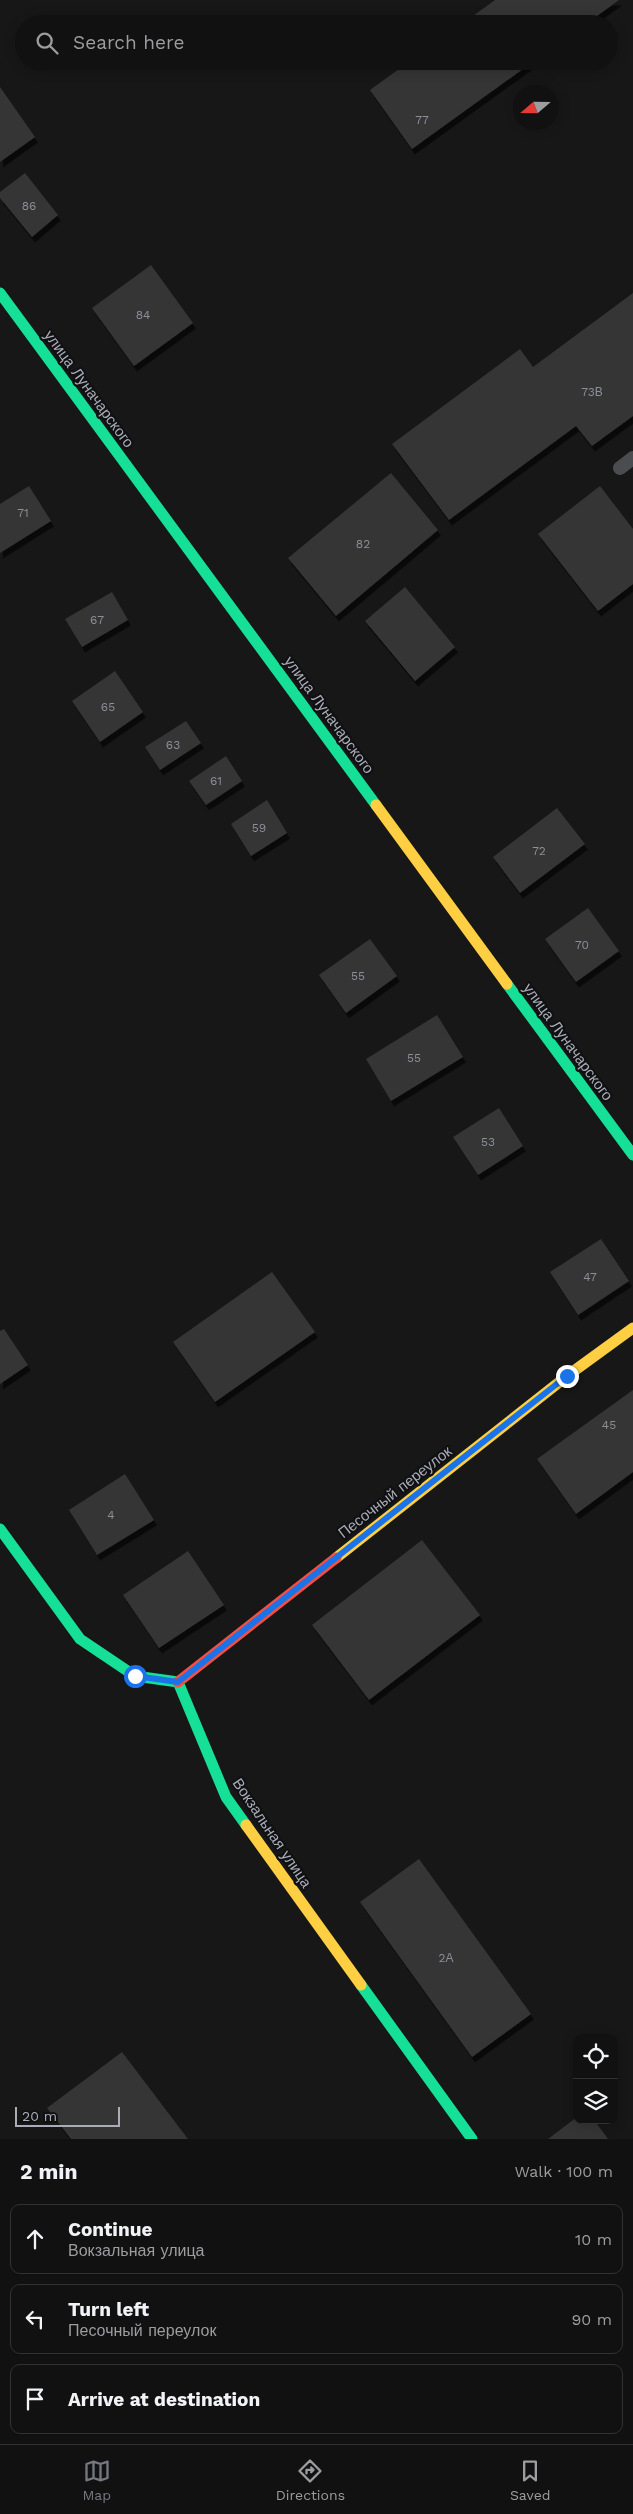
<!DOCTYPE html>
<html lang="en">
<head>
<meta charset="utf-8">
<style>
  :root { --surface:#111; --page:#1e1f1f; --text:#f1f3f6; --muted:#9c9d9f; --line:#303131; --accent:#757880 }
  body { margin:0; font-family:"Work Sans",sans-serif; background:var(--page); color:var(--text) }
  .controls { position:absolute; right:15px; bottom:15px; display:grid; overflow:hidden; border-radius:10px; box-shadow:0 2px 12px #0003 }
  .controls button { width:45px; height:45px; display:grid; place-items:center; padding:0; border:0; border-bottom:1px solid var(--line); background:var(--surface); color:var(--text); font:25px sans-serif }
  .compass { position:absolute; left:513px; top:85px; width:45px; height:45px; border-radius:50%; background:var(--surface); box-shadow:0 2px 12px #0003; rotate:250deg }
  .scale { position:absolute; left:15px; bottom:12px; width:105px; box-sizing:border-box; padding-left:5px; border:2px solid #a8adb8; border-top:0; font-size:14px; line-height:18px; white-space:nowrap; color:#a8adb8; -webkit-text-stroke:4px #111113; paint-order:stroke }
  .stop { position:absolute; width:15px; height:15px; margin:-11px; border:4px solid #1a73e8; border-radius:50%; background:#fff }
  .stop.end { background:#1a73e8; border-color:#fff; box-shadow:0 1px 5px #0008 }
  .list { margin:0; padding:0; list-style:none }
  h2 { display:flex; justify-content:space-between; align-items:center; height:65px; margin:0; padding:0 20px; font-size:21px }
  h2 small { font-size:16px; font-weight:400; color:var(--muted) }
  .list li { display:grid; grid-template-columns:32px 1fr auto; gap:15px; align-items:center; box-sizing:border-box; height:70px; margin:0 10px 10px; padding:0 10px; border:1px solid var(--line); border-radius:10px }
  .list b { display:block; font-size:19px; white-space:nowrap }
  .list p { margin:0; font-size:16px; white-space:nowrap; color:var(--muted) }
  .list em { font-size:16px; font-style:normal; color:var(--muted) }
  .icon { flex:none; width:28px; height:28px; fill:none; stroke:currentColor; stroke-width:2; stroke-linecap:round; stroke-linejoin:round }
  .map { position:relative; flex:none; width:633px; height:2139px; overflow:hidden }
  .search { position:absolute; background:var(--surface); box-shadow:0 2px 12px #0003; left:15px; right:15px; top:15px; height:55px; display:flex; align-items:center; gap:12px; box-sizing:border-box; padding:0 18px; border-radius:28px; color:var(--muted); font-size:19px }
  .sheet { height:305px; background:var(--surface) }
  nav { display:flex; justify-content:space-around; align-items:center; box-sizing:border-box; height:70px; border-top:1px solid var(--line); background:var(--surface); font-size:14px; color:var(--muted) }
  nav a { display:grid; justify-items:center; gap:2px }
  nav .on { color:var(--accent) }
  .map>svg:first-child { display:block }
  .building { fill:#353536; filter:url(#shadow) }
  .lines { fill:none; stroke-linecap:round; stroke-linejoin:round }
  .lane { stroke:#4b4c50; stroke-width:14 }
  .fast { stroke:#16e098; stroke-width:11 }
  .slow { stroke:#ffcf43; stroke-width:11 }
  .jam { stroke:#f24e42; stroke-width:11 }
  .route { stroke:#1a73e8; stroke-width:6 }
  .labels { text-anchor:middle; stroke-width:4.5; stroke-linejoin:round; paint-order:stroke }
  .number-label { font-size:12px; fill:#8b8f98 }
  .street-label { font-size:15px; fill:#a8adb8; stroke:#111113 }
</style>
</head>
<body>
<div class="map">
<svg width="633" height="2139" viewBox="0 0 633 2139">
  <defs>
    <filter id="shadow"><feDropShadow dx="3" dy="5.5" stdDeviation="0" flood-color="#0009"/></filter>
  </defs>
  <rect width="100%" height="100%" fill="#171717"/>
  <g class="building">
    <polygon points="495,0 619,0 586,24 462,24"/>
    <polygon points="410,61 534,61 412,149 370,90"/>
    <polygon points="0,87 35,137 0,162"/>
    <polygon points="25,173 58,215 32,237 0,198 0,192"/>
    <polygon points="151,265 193,323 134,366 92,308"/>
    <polygon points="633,293 633,416 592,446 576,426 449,520 392,444 520,349 533,367"/>
    <polygon points="391,473 438,530 336,616 288,558"/>
    <polygon points="29,486 51,521 0,553 0,504"/>
    <polygon points="600,486 633,529 633,584 598,611 538,534"/>
    <polygon points="405,587 455,647 415,681 365,621"/>
    <polygon points="112,592 128,620 82,647 65,619"/>
    <polygon points="115,671 143,712 100,742 72,701"/>
    <polygon points="186,721 201,743 160,770 145,747"/>
    <polygon points="226,756 242,781 206,805 189,781"/>
    <polygon points="267,800 287,833 251,856 231,824"/>
    <polygon points="557,808 585,844 520,893 493,857"/>
    <polygon points="588,908 619,951 576,982 545,939"/>
    <polygon points="370,939 397,976 346,1013 319,975"/>
    <polygon points="437,1015 463,1057 391,1101 366,1059"/>
    <polygon points="499,1108 523,1146 478,1175 453,1137"/>
    <polygon points="601,1239 629,1281 578,1315 550,1272"/>
    <polygon points="272,1272 315,1332 215,1402 173,1342"/>
    <polygon points="4,1329 28,1365 0,1384 0,1331"/>
    <polygon points="633,1390 633,1472 576,1514 537,1459"/>
    <polygon points="125,1474 154,1520 97,1555 69,1510"/>
    <polygon points="422,1540 480,1615 369,1700 312,1625"/>
    <polygon points="188,1551 224,1605 159,1648 123,1595"/>
    <polygon points="419,1859 531,2014 472,2057 360,1902"/>
    <polygon points="122,2052 188,2139 71,2139 47,2108"/>
    <polygon points="577,2117 577,2120 594,2120 608,2139 548,2139"/>
  </g>
  <g class="lines">
    <polyline class="lane" points="620,468 633,458"/>
    <g class="fast">
      <polyline points="0,293 376,805"/>
      <polyline points="507,984 633,1155"/>
      <polyline points="0,1529 80,1639 135,1676 178,1682 226,1797 246,1825"/>
      <polyline points="361,1985 472,2139"/>
    </g>
    <g class="slow">
      <polyline points="376,805 507,984"/>
      <polyline points="336,1558 567,1376 633,1328"/>
      <polyline points="246,1825 361,1985"/>
    </g>
    <polyline class="jam" points="178,1682 336,1558"/>
  </g>
  <g class="lines">
    <polyline class="route" points="135,1676 178,1682 567,1376"/>
  </g>
  <g class="labels">
    <g class="number-label">
      <text x="422" y="124">77</text>
      <text x="29" y="210">86</text>
      <text x="143" y="319">84</text>
      <text x="592" y="396">73В</text>
      <text x="23" y="517">71</text>
      <text x="363" y="548">82</text>
      <text x="97" y="624">67</text>
      <text x="108" y="711">65</text>
      <text x="173" y="749">63</text>
      <text x="216" y="785">61</text>
      <text x="259" y="832">59</text>
      <text x="539" y="855">72</text>
      <text x="582" y="949">70</text>
      <text x="358" y="980">55</text>
      <text x="414" y="1062">55</text>
      <text x="488" y="1146">53</text>
      <text x="590" y="1281">47</text>
      <text x="609" y="1429">45</text>
      <text x="111" y="1519">4</text>
      <text x="446" y="1962">2А</text>
    </g>
    <g class="street-label">
      <text transform="translate(89 389) rotate(54)" y="5">улица Луначарского</text>
      <text transform="translate(329 715) rotate(54)" y="5">улица Луначарского</text>
      <text transform="translate(568 1042) rotate(54)" y="5">улица Луначарского</text>
      <text transform="translate(395 1492) rotate(-38)" y="5">Песочный переулок</text>
      <text transform="translate(272 1833) rotate(56)" y="5">Вокзальная улица</text>
    </g>
  </g>
</svg>
<div class="controls">
<button><svg class="icon" aria-label="locate" viewBox="0 0 24 24"><circle cx="12" cy="12" r="6"/><path d="M12 2v4M12 18v4M2 12h4M18 12h4"/></svg></button>
<button><svg class="icon" aria-label="layers" viewBox="0 0 24 24"><path d="M12 4l9 5-9 5-9-5zM3 14l9 5 9-5"/></svg></button>
</div>
<svg class="compass" viewBox="-18 -18 36 36"><path d="M0-13l5 13h-10z" fill="#e53935"/><path d="M0 13l5-13h-10z" fill="#9c9d9f"/></svg>
<div class="scale">20 m</div>
<div class="stop" style="left:135px;top:1676px"></div>
<div class="stop end" style="left:567px;top:1376px"></div>
<div class="search"><svg class="icon" aria-label="search" viewBox="0 0 24 24"><circle cx="10" cy="10" r="6"/><path d="M15 15l6 6"/></svg>Search here</div>
</div>
<section class="sheet">
<h2>2 min<small>Walk · 100 m</small></h2>
<ul class="list">
<li><svg class="icon" aria-label="ahead" viewBox="0 0 24 24"><path d="M12 20V5M6 11l6-6 6 6"/></svg><div><b>Continue</b><p>Вокзальная улица</p></div><em>10 m</em></li>
<li><svg class="icon" aria-label="left" viewBox="0 0 24 24"><path d="M17 20v-9H6M10 6l-5 5 5 5"/></svg><div><b>Turn left</b><p>Песочный переулок</p></div><em>90 m</em></li>
<li><svg class="icon" aria-label="arrive" viewBox="0 0 24 24"><path d="M6 21V4h12l-3 4 3 4H6"/></svg><div><b>Arrive at destination</b></div></li>
</ul>
</section>
<nav>
<a class="on"><svg class="icon" aria-label="map" viewBox="0 0 24 24"><path d="M3 6l6-2 6 2 6-2v14l-6 2-6-2-6 2zM9 4v14M15 6v14"/></svg>Map</a>
<a><svg class="icon" aria-label="directions" viewBox="0 0 24 24"><path d="M12 3l9 9-9 9-9-9zM9 14v-3h6M13 9l2 2-2 2"/></svg>Directions</a>
<a><svg class="icon" aria-label="saved" viewBox="0 0 24 24"><path d="M7 4h10v16l-5-4-5 4z"/></svg>Saved</a>
</nav>
</body>
</html>
